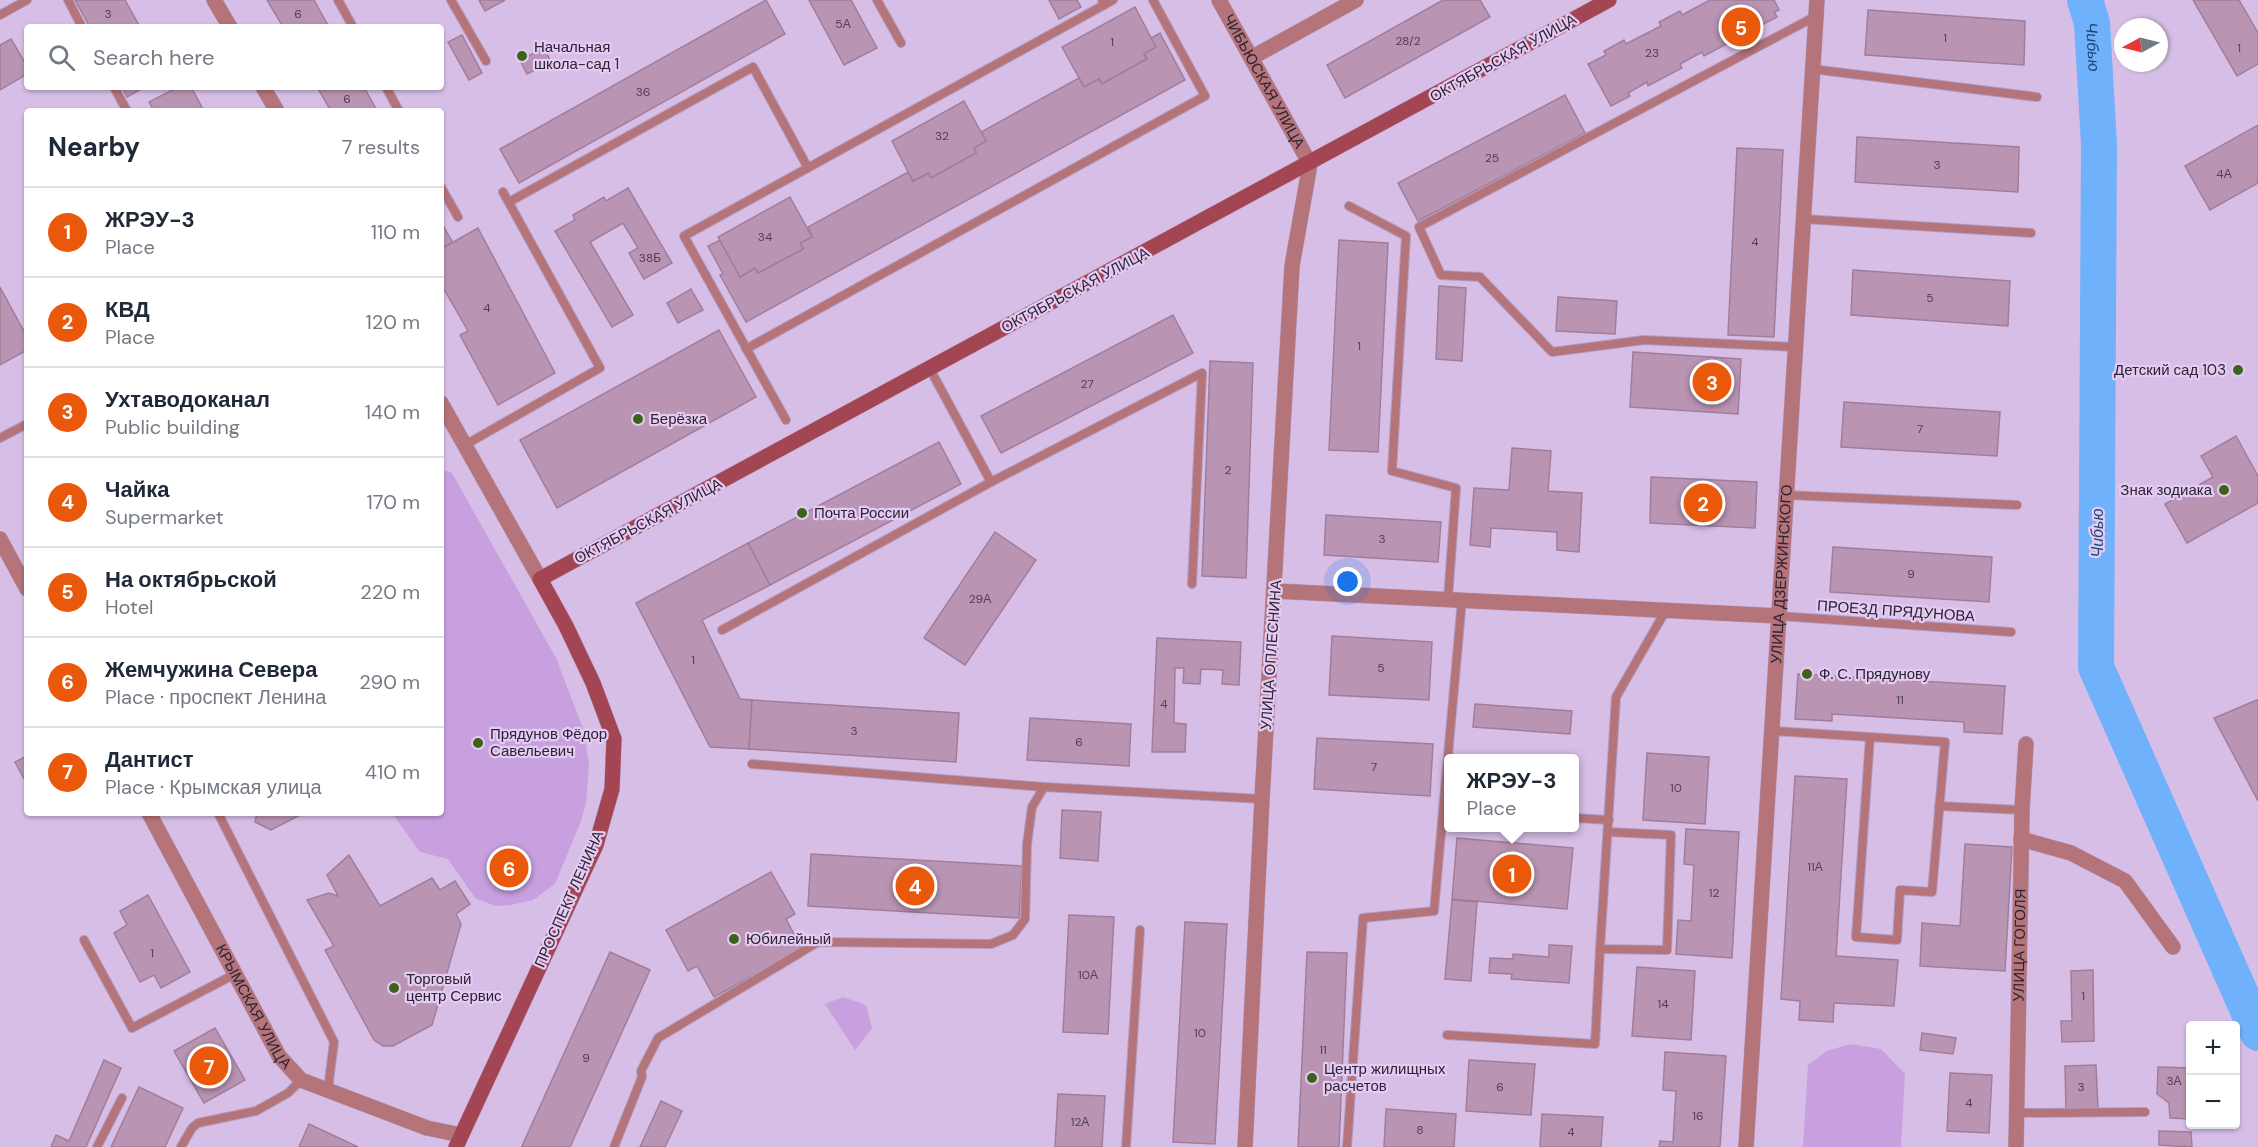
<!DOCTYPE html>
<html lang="en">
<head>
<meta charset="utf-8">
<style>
  :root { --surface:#fff; --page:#f2f2f3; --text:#1f2937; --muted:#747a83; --line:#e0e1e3; --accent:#ea580c }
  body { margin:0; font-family:"DM Sans",sans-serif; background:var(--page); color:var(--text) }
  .controls { position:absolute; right:18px; bottom:18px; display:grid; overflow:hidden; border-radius:6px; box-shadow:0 2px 4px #0004 }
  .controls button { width:54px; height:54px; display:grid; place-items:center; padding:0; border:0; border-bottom:2px solid var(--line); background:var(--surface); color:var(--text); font:30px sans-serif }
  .compass { position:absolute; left:2114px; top:18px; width:54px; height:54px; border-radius:50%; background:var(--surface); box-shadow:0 2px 4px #0004; rotate:263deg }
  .you { position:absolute; left:1348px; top:582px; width:21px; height:21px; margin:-15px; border:4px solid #fff; border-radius:50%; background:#1a73e8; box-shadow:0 0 0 9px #1a73e833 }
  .badge { display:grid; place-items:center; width:39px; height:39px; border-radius:50%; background:var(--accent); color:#fff; font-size:20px; font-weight:700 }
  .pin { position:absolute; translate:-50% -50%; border:3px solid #fff; box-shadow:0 2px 6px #0006 }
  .popup { position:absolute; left:1444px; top:754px; width:135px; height:78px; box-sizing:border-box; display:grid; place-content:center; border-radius:6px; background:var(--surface); filter:drop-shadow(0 2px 4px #0005); font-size:20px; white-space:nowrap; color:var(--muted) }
  .popup b { font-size:22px; color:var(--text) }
  .popup::after { content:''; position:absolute; left:50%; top:100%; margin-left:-12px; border:12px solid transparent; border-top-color:var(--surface) }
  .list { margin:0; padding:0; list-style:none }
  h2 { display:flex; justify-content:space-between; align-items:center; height:78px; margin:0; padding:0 24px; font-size:26px }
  h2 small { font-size:20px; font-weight:400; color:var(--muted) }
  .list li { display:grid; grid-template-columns:39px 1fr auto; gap:18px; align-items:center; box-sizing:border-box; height:90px; padding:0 24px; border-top:2px solid var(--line) }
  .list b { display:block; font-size:22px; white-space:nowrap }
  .list p { margin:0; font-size:20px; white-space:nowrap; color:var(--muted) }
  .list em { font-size:20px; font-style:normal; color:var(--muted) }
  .icon { flex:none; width:33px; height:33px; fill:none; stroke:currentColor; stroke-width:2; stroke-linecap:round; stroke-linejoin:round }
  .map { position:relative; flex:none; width:2258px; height:1147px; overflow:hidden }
  .search { position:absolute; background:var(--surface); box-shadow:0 2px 4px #0004; left:24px; top:24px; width:420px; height:66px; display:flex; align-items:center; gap:15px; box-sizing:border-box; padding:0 21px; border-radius:6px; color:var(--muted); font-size:22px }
  .panel { position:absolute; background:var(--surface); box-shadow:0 2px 4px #0004; left:24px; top:108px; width:420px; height:708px; border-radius:6px }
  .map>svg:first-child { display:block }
  .green { fill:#c8a0df }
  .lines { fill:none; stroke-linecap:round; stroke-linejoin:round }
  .river { stroke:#70b1fb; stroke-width:36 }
  .building { fill:#ba94b3; stroke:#a27d9b; stroke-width:1.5 }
  .service-casing { stroke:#b29cbf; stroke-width:10 }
  .minor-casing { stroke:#b29cbf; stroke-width:16 }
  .tertiary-casing { stroke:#b29cbf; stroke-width:16 }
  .secondary-casing { stroke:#b29cbf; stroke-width:16 }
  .service { stroke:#b5737a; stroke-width:8 }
  .minor { stroke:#b5737a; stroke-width:15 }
  .tertiary { stroke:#b5737a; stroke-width:15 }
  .secondary { stroke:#a44554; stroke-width:15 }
  .poi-dot { fill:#3d621a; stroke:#e4cbf4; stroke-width:2 }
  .labels { text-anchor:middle; stroke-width:4.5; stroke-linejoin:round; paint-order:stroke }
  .number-label { font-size:12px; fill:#504053 }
  .poi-label { font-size:15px; fill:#2d2433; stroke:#e4cbf4; text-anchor:start }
  .street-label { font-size:15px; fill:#2d2433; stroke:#e4cbf4 }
  .water-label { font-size:16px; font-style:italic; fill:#1d4978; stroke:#e4cbf4 }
</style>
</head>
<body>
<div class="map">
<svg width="2258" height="1147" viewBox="0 0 2258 1147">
  <rect width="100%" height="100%" fill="#d7bee6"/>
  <g class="green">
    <polygon points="441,469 452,473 556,658 584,731 589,765 586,803 581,821 555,884 533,900 510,905 495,906 475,898 448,859 420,852 392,813 441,813"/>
    <polygon points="843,997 866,1005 872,1028 855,1050 825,1004"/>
    <polygon points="1850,1044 1881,1049 1905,1074 1901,1147 1803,1147 1808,1065 1827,1051"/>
  </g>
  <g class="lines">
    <path class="river" id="s1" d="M2085,0L2092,23L2099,144L2096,667L2258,1033"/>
  </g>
  <g class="building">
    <polygon points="75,0 125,0 140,27 90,27"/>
    <polygon points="267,0 314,0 329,27 283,27"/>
    <polygon points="479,0 505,0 485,11"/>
    <polygon points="766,0 785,34 519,183 500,149"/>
    <polygon points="809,0 851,0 877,48 844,65"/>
    <polygon points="1049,0 1077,0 1081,7 1059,19"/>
    <polygon points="1443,0 1480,0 1490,17 1345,98 1327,65"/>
    <polygon points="1710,0 1774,0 1779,10 1774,12 1777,17 1758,27 1756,23 1745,28 1734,35 1736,39 1704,56 1702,52 1680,64 1682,68 1648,86 1647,82 1628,93 1630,96 1611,106 1588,64 1606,55 1604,51 1624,40 1626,44 1661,26 1659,22 1680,11 1682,15"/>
    <polygon points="2193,0 2239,0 2258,33 2258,64 2237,76"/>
    <polygon points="1135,7 1156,47 1144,54 1147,59 1102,84 1099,79 1084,87 1062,47"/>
    <polygon points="1868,10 2025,21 2024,65 1865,55"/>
    <polygon points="1160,33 1185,80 746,322 720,275 723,274 708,246 720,240 740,277 755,268 758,273 803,249 800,243 812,237 808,227 908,172 913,181 929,173 931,178 976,153 974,148 986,141 981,132 1079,78 1084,87 1099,79 1102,84 1147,59 1144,54 1156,47 1151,38"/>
    <polygon points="462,35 482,73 469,80 448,42"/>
    <polygon points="11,39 27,66 27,74 0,90 0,45"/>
    <polygon points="544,48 551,62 527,74 520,60"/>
    <polygon points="122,87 145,87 127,97"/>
    <polygon points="178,87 191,87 204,111 154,111 149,102"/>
    <polygon points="317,87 364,87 377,111 331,111"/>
    <polygon points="1565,95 1585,133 1418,221 1398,183"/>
    <polygon points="964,101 986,141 974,148 976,153 931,178 929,173 913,181 892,141"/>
    <polygon points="2258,125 2258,183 2210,210 2185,166"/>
    <polygon points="1857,137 2019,147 2018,192 1855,182"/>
    <polygon points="1737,148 1783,150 1774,337 1728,335"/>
    <polygon points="628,188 672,263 644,279 629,253 638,248 623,223 590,242 633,315 612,327 555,231 575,220 573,215 604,197 606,201"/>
    <polygon points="790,197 812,237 800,243 803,249 758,273 755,268 740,277 718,237"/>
    <polygon points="441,222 453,243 441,249"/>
    <polygon points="478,228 555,373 498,405 460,335 468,331 441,284 441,249"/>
    <polygon points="1339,240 1388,243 1378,452 1329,450"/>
    <polygon points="1853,270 2010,281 2008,326 1851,315"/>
    <polygon points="1439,286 1466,288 1462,361 1436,359"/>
    <polygon points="0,287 27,337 27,350 0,365"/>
    <polygon points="691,289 703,310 678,323 667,303"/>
    <polygon points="1558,297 1617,301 1615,334 1556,331"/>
    <polygon points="1173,315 1193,353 1001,453 981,416"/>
    <polygon points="719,330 756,397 557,508 520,440"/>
    <polygon points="1633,352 1741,359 1738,414 1630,407"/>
    <polygon points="1210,361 1253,363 1246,578 1202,576"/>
    <polygon points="1844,402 2000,412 1997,456 1841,447"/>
    <polygon points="2236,436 2258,476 2258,503 2187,543 2165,504 2213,477 2201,456"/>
    <polygon points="939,442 961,484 770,585 748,543"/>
    <polygon points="1512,448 1551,451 1548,491 1582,493 1579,552 1557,550 1557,532 1491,528 1490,547 1470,545 1474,488 1509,490"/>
    <polygon points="1651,477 1757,482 1755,528 1650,523"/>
    <polygon points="1326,515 1441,522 1438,562 1324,555"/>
    <polygon points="995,532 1036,560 965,665 924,638"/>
    <polygon points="748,543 770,585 702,620 740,699 752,700 749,749 710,747 636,603"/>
    <polygon points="1833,547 1992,557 1989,602 1830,592"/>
    <polygon points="1332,636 1432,642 1429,700 1329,695"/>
    <polygon points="1157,638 1241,642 1239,685 1222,684 1223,670 1201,669 1200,684 1183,683 1184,668 1175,668 1174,723 1186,724 1185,752 1152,752"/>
    <polygon points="1798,674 2005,686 2002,734 1964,732 1964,722 1832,714 1832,721 1795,719"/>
    <polygon points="752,700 959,713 956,762 749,749"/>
    <polygon points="2257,700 2258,701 2258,801 2214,718"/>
    <polygon points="1475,704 1572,711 1570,734 1473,727"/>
    <polygon points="1030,718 1131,724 1129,766 1027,760"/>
    <polygon points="1317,738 1433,744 1430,796 1314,789"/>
    <polygon points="1647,753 1709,757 1705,824 1643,820"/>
    <polygon points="27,756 27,784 15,762"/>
    <polygon points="1795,776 1847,779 1836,956 1898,960 1894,1006 1834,1003 1833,1022 1799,1020 1800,1001 1781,999"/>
    <polygon points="1062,810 1101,812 1098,861 1060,858"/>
    <polygon points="257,813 304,813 271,830 255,822"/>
    <polygon points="1686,829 1739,832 1732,958 1676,954 1678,920 1691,921 1694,865 1684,864"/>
    <polygon points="1457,838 1573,848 1567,909 1452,899"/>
    <polygon points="1965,844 2012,847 2005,971 1920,966 1922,923 1960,926"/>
    <polygon points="811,854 1022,866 1019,918 808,906"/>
    <polygon points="349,855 380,906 432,878 440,890 455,881 470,904 456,914 461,924 432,1025 393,1046 383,1046 374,1040 325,950 334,946 307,900 329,893 338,896 327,875"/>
    <polygon points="771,872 795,914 786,919 802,949 714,997 697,966 688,971 666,930"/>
    <polygon points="148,895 190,972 161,988 154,975 140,982 114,933 127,925 120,911"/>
    <polygon points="1452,900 1477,902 1471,981 1445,979"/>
    <polygon points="1069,915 1114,917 1108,1034 1063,1032"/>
    <polygon points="1185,922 1227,924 1215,1144 1173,1142"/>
    <polygon points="1549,945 1572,946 1569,983 1511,979 1512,974 1489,973 1490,958 1513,959 1513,954 1549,957"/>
    <polygon points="610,952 650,970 570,1147 525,1147 522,1146"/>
    <polygon points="1307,952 1347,953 1339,1147 1298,1147"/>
    <polygon points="1637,967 1695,971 1691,1040 1632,1036"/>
    <polygon points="2093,970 2094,1041 2062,1042 2061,1021 2072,1021 2071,971"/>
    <polygon points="215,1028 245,1080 204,1103 174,1051"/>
    <polygon points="1922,1033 1956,1038 1953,1054 1920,1050"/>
    <polygon points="1665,1052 1726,1056 1720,1147 1659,1147 1660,1141 1673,1142 1676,1091 1663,1090"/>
    <polygon points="104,1060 121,1068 86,1147 51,1147 56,1135 69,1141"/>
    <polygon points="1469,1060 1535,1064 1531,1115 1466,1111"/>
    <polygon points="2096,1065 2098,1109 2066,1111 2065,1066"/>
    <polygon points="2158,1067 2190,1068 2190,1119 2170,1118 2169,1103 2157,1094"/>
    <polygon points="1950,1073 1992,1075 1989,1133 1947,1131"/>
    <polygon points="139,1087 183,1108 165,1147 111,1147"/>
    <polygon points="1058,1094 1105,1096 1102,1147 1055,1147"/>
    <polygon points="661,1101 682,1111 665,1147 640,1147"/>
    <polygon points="1386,1109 1456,1114 1454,1147 1384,1147"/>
    <polygon points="1542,1114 1603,1117 1601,1147 1540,1147"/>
    <polygon points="309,1124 358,1147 299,1147"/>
    <polygon points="2159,1131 2191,1132 2192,1147 2159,1145"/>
  </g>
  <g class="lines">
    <defs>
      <g id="service">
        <polyline points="68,0 82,27"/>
        <polyline points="338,0 353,27"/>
        <polyline points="451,0 486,61"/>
        <polyline points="877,0 901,43"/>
        <polyline points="1104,5 1113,0"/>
        <polyline points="0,15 27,0"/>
        <polyline points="1812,69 2037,97"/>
        <polyline points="114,87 127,111"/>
        <polyline points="386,87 399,111"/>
        <polyline points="441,187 458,217"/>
        <polyline points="509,202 753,67 808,168"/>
        <polyline points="1349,206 1406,236 1392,471 1456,488 1448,599"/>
        <polyline points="1803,219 2031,233"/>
        <polyline points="1795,347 1644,340 1552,352 1480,277 1441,275 1419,227 1816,16"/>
        <polyline points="746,349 1205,96 1153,0"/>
        <polyline points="930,369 991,482 1202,373 1192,584"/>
        <polyline points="786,420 684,236 1104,5 1102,0"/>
        <polyline points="0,438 27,424"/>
        <polyline points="465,445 600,368 503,192"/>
        <polyline points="1786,495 2017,505"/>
        <polyline points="1779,616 2011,632"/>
        <polyline points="722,630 991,482"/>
        <polyline points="1773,731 1870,737 1856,937 1897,940 1900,890 1932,892 1945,742 1870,737"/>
        <polyline points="752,764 1044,787"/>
        <polyline points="1939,806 2022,810"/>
        <polyline points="218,813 334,1042 328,1089"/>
        <polyline points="1575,818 1609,820"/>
        <polyline points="1608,832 1671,835 1667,950 1600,949 1616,697 1666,610"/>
        <polyline points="84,940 132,1028 235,974"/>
        <polyline points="1447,1035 1595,1044 1600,949"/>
        <polyline points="2016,1113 2145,1112"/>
        <polyline points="97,1147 122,1098"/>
        <polyline points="181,1147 192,1128 198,1123 256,1111 288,1093 301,1080"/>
        <polyline points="614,1147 642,1077 641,1071 658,1038 818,942 991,944 1013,935 1025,919 1027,844 1032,807 1044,787 1262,799"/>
        <polyline points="1126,1147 1140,930"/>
        <polyline points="1347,1147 1363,918 1434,911 1462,600"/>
      </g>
      <g id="minor">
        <polyline points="1251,58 1356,0"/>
        <polyline points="0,539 27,589"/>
        <polyline points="1275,591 1779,616"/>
        <path id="s2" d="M149,813L279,1056L301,1080L427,1128L461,1135"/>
        <polyline points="2021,839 2071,853 2125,881 2173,947"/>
        <path id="s3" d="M2016,1147L2022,810L2026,744"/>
      </g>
      <g id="tertiary">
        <polyline points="214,0 230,27"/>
        <path id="s4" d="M1219,0L1310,164L1292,266L1262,799L1245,1147"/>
        <polyline points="263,87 277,111"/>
        <polyline points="441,403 540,579"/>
        <path id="s5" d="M1746,1147L1817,0"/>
      </g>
      <polyline id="secondary" points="456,1147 596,845 612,789 614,739 593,683 566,626 540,579 1609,0"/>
    </defs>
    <use href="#service" class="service-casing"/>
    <use href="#minor" class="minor-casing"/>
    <use href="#tertiary" class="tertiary-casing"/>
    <use href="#secondary" class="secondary-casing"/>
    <use href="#service" class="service"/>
    <use href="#minor" class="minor"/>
    <use href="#tertiary" class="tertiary"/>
    <use href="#secondary" class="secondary"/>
  </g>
  <g class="poi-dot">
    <circle cx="522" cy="56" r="6"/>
    <circle cx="2238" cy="370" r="6"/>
    <circle cx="638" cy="419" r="6"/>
    <circle cx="2224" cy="490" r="6"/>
    <circle cx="802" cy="513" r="6"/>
    <circle cx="1807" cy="674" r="6"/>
    <circle cx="478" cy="743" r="6"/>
    <circle cx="734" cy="939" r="6"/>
    <circle cx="394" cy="988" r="6"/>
    <circle cx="1312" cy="1078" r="6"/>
  </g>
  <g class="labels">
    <g class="number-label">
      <text x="108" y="18">3</text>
      <text x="298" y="18">6</text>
      <text x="843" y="28">5А</text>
      <text x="1945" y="42">1</text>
      <text x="1408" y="45">28/2</text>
      <text x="1112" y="46">1</text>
      <text x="2239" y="52">1</text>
      <text x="1652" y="57">23</text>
      <text x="643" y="96">36</text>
      <text x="347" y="103">6</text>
      <text x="942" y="140">32</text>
      <text x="1492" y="162">25</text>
      <text x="1937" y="169">3</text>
      <text x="2224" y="178">4А</text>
      <text x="765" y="241">34</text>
      <text x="1755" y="246">4</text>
      <text x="650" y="262">38Б</text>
      <text x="1930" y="302">5</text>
      <text x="487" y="312">4</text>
      <text x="1359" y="350">1</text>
      <text x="1087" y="388">27</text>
      <text x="1920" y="433">7</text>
      <text x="1228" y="474">2</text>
      <text x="1382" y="543">3</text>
      <text x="1911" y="578">9</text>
      <text x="980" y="603">29А</text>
      <text x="693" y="664">1</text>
      <text x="1381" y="672">5</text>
      <text x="1900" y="704">11</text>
      <text x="1164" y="708">4</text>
      <text x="854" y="735">3</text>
      <text x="1079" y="746">6</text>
      <text x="1374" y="771">7</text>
      <text x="1676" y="792">10</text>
      <text x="1815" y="871">11А</text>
      <text x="1714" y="897">12</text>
      <text x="152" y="957">1</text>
      <text x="1088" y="979">10А</text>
      <text x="2083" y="1000">1</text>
      <text x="1663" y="1008">14</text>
      <text x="1200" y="1037">10</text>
      <text x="1323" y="1054">11</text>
      <text x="586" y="1062">9</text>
      <text x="2174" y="1085">3А</text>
      <text x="1500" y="1091">6</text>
      <text x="2081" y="1091">3</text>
      <text x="1969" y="1107">4</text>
      <text x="1698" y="1120">16</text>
      <text x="1080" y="1126">12А</text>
      <text x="1420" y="1134">8</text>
      <text x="1571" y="1136">4</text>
    </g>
    <g class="poi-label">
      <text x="534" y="52">Начальная<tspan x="534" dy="17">школа-сад 1</tspan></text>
      <text x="2226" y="375" text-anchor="end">Детский сад 103</text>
      <text x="650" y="424">Берёзка</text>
      <text x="2212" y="495" text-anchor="end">Знак зодиака</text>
      <text x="814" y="518">Почта России</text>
      <text x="1819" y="679">Ф. С. Прядунову</text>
      <text x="490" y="739">Прядунов Фёдор<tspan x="490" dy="17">Савельевич</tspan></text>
      <text x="746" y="944">Юбилейный</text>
      <text x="406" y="984">Торговый<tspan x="406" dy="17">центр Сервис</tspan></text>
      <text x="1324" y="1074">Центр жилищных<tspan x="1324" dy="17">расчетов</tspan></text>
    </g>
    <g class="street-label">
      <text transform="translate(1503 58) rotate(-29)" y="5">ОКТЯБРЬСКАЯ УЛИЦА</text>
      <text dy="5" stroke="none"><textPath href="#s4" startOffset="93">ЧИБЬЮСКАЯ УЛИЦА</textPath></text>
      <text transform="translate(1075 290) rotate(-28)" y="5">ОКТЯБРЬСКАЯ УЛИЦА</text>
      <text transform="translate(648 521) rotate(-28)" y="5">ОКТЯБРЬСКАЯ УЛИЦА</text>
      <text dy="5" stroke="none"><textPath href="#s5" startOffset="574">УЛИЦА ДЗЕРЖИНСКОГО</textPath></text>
      <text transform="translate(1896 611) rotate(4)" y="5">ПРОЕЗД ПРЯДУНОВА</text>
      <text transform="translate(1271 655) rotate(-86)" y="5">УЛИЦА ОПЛЕСНИНА</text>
      <text transform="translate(569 899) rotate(-66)" y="5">ПРОСПЕКТ ЛЕНИНА</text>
      <text dy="5" stroke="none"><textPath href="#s3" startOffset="202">УЛИЦА ГОГОЛЯ</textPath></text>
      <text dy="5" stroke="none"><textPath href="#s2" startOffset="220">КРЫМСКАЯ УЛИЦА</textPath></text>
    </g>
    <g class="water-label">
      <text dy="6" stroke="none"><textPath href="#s1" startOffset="48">Чибью</textPath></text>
      <text transform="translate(2097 533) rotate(-90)" y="6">Чибью</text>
    </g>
  </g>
</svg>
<div class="controls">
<button>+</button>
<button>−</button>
</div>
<svg class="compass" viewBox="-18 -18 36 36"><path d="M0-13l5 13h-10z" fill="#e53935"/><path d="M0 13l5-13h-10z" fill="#747a83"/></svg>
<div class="you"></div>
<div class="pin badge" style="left:1512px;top:874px">1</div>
<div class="popup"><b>ЖРЭУ-3</b>Place</div>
<div class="pin badge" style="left:1703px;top:503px">2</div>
<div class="pin badge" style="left:1712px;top:382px">3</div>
<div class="pin badge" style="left:915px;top:886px">4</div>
<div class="pin badge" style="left:1741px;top:27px">5</div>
<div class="pin badge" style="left:509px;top:868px">6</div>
<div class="pin badge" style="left:209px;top:1066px">7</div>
<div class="search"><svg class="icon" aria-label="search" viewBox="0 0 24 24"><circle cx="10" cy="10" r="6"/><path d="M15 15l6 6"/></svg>Search here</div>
<section class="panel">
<h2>Nearby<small>7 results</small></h2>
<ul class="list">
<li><span class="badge">1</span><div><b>ЖРЭУ-3</b><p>Place</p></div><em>110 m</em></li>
<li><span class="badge">2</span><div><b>КВД</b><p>Place</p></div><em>120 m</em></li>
<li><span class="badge">3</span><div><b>Ухтаводоканал</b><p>Public building</p></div><em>140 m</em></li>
<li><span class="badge">4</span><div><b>Чайка</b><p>Supermarket</p></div><em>170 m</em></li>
<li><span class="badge">5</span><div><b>На октябрьской</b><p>Hotel</p></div><em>220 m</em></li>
<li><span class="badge">6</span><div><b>Жемчужина Севера</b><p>Place · проспект Ленина</p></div><em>290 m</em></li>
<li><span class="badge">7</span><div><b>Дантист</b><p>Place · Крымская улица</p></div><em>410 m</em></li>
</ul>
</section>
</div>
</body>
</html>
